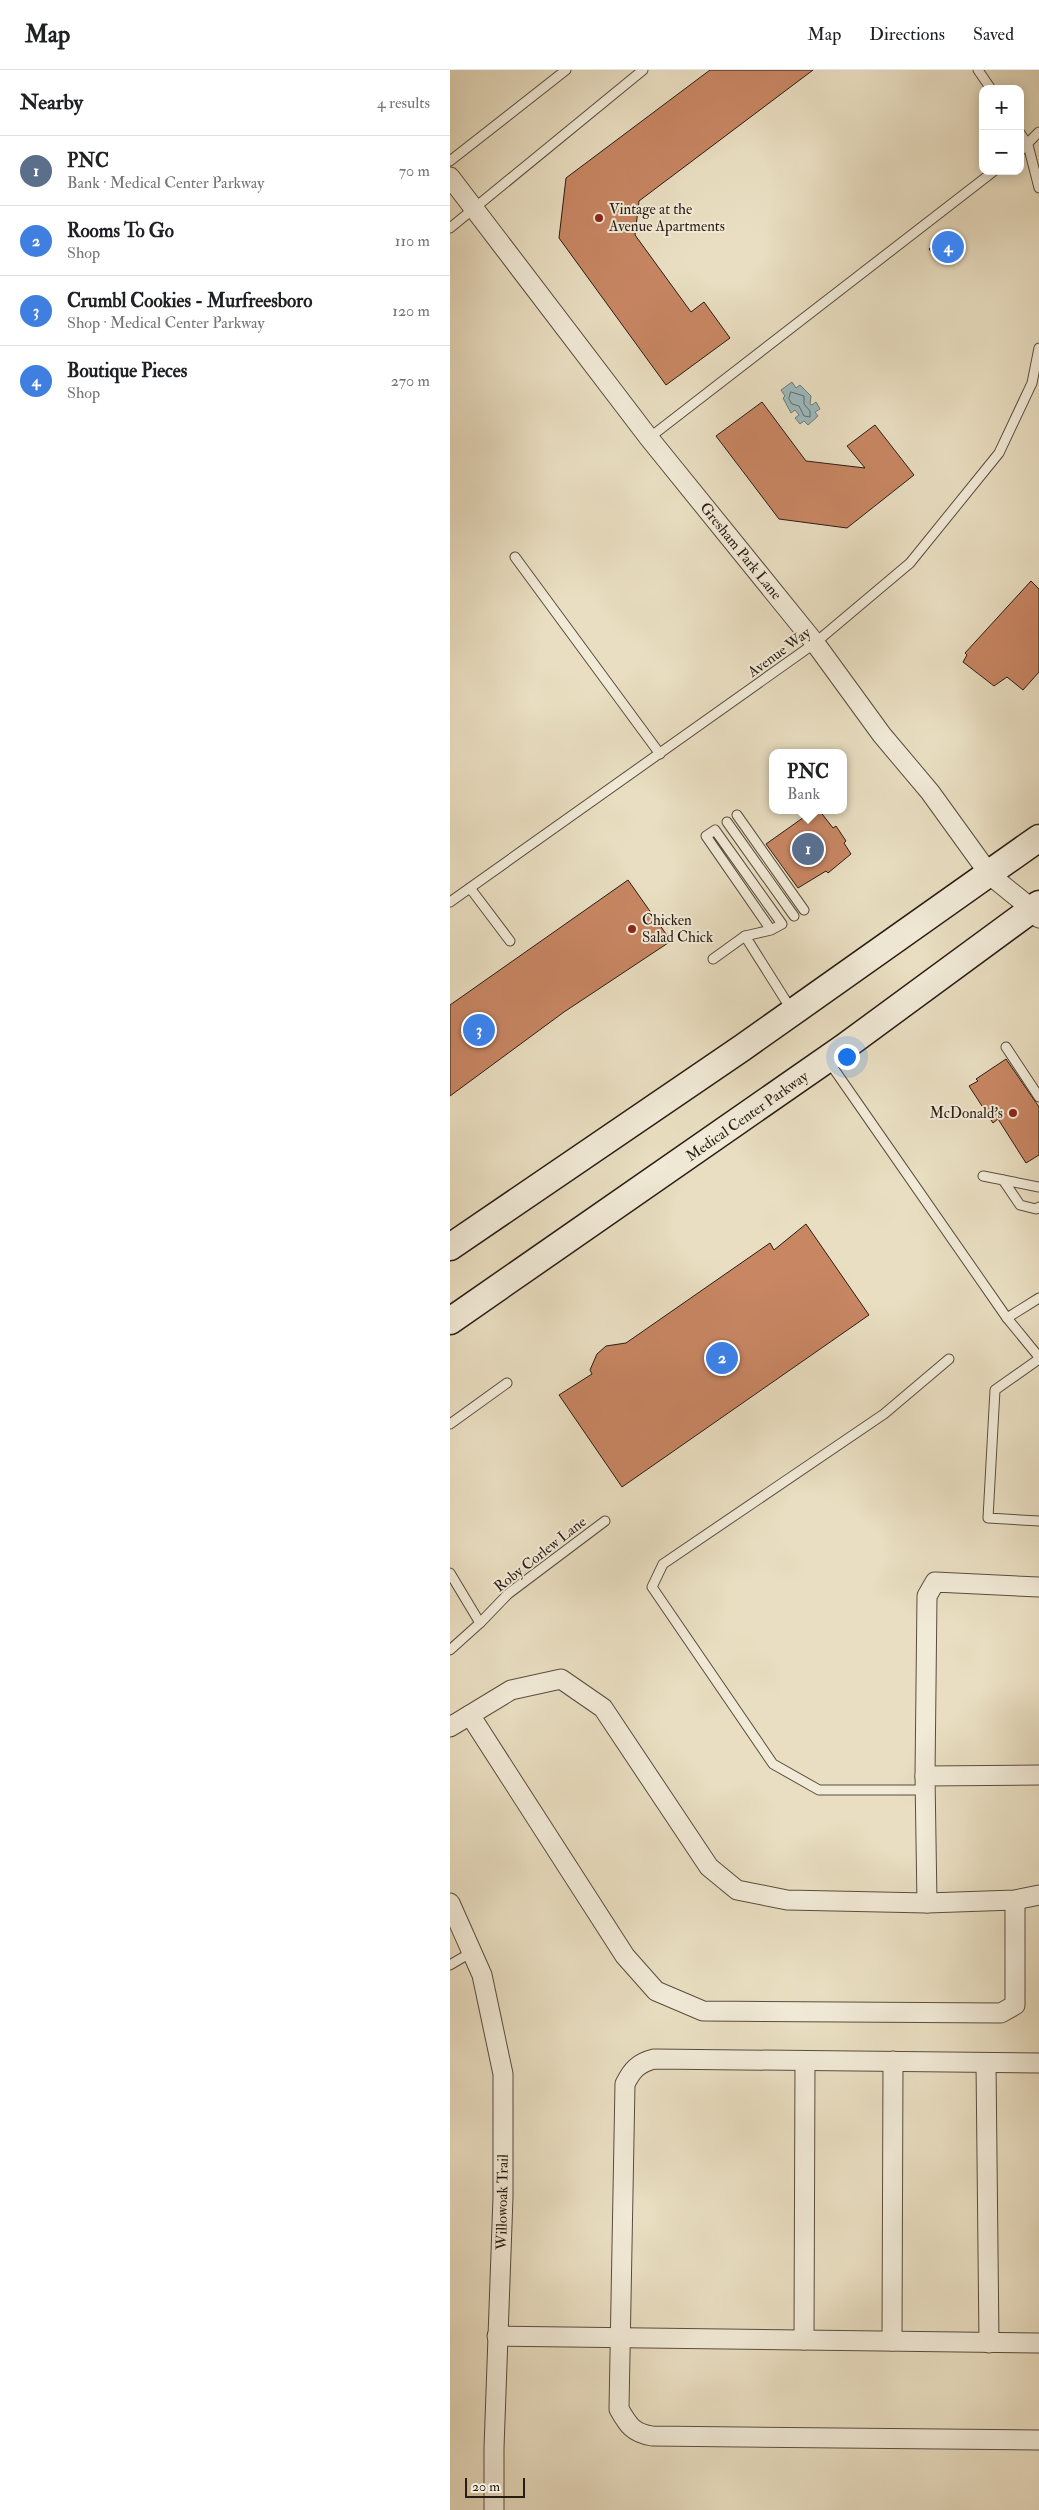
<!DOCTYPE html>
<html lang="en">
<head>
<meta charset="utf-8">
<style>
  :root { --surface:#fff; --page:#f6f6f6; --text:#202124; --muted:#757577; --line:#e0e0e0; --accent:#d93025 }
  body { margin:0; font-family:"IM FELL Double Pica",serif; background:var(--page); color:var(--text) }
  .controls { position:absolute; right:15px; top:15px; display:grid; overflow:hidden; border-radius:10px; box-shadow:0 2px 12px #0003 }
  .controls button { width:45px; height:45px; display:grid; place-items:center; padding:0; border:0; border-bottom:1px solid var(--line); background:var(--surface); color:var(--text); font:25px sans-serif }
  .scale { position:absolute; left:15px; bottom:12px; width:60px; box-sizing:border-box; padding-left:5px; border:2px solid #291d13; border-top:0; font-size:14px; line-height:18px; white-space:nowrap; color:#291d13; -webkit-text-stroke:4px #f1ead7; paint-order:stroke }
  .you { position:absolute; left:396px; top:986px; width:18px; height:18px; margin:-12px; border:4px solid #fff; border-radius:50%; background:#1a73e8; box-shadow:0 0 0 8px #1a73e833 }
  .badge { display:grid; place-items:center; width:32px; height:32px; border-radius:50%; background:var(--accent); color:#fff; font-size:16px; font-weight:700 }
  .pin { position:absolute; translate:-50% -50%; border:2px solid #fff; box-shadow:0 1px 5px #0006 }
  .popup { position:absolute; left:319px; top:679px; width:78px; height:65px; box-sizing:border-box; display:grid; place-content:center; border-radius:10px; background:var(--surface); filter:drop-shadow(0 1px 4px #0005); font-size:16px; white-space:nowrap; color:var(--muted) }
  .popup b { font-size:19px; color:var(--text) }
  .popup::after { content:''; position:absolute; left:50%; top:100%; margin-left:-10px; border:10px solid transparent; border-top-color:var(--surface) }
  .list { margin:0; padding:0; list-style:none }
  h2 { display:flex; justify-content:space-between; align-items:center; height:65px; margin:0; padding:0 20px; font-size:21px }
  h2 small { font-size:16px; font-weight:400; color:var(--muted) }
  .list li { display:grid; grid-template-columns:32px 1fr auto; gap:15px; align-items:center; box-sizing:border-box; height:70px; padding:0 20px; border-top:1px solid var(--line) }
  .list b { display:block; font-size:19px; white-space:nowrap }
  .list p { margin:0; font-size:16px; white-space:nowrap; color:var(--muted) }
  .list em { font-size:16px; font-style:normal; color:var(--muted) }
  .map { position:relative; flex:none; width:589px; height:2440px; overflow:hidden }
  header { display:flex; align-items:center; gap:30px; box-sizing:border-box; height:70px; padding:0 25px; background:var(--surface); border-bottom:1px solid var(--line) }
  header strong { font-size:24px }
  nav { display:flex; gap:28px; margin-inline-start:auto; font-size:18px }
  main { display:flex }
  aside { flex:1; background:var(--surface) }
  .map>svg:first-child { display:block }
  .water { fill:#9cb9bd; stroke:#6e7b79 }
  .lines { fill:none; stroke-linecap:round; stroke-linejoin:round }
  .shore { stroke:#626b68; stroke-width:1 }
  .building { fill:#c88663; stroke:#291d13 }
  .lane-casing { stroke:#594d3e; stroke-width:11 }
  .street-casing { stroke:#594d3e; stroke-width:21 }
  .secondary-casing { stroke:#291d13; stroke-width:29 }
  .lane { stroke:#f1ead7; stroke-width:9 }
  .street { stroke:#f1ead7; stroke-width:19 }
  .secondary { stroke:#f1ead7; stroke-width:26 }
  .poi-dot { fill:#8f2418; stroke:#f1ead7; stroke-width:2 }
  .labels { text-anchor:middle; stroke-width:4; stroke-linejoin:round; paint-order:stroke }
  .poi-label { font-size:15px; fill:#291d13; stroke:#f1ead7; text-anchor:start }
  .street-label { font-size:15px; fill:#291d13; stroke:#f1ead7 }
</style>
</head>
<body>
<header>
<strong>Map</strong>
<nav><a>Map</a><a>Directions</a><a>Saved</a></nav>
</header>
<main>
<aside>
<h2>Nearby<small>4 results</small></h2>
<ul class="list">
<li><span class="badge" style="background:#5c6f8a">1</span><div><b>PNC</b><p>Bank · Medical Center Parkway</p></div><em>70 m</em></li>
<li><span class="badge" style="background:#3f7fe0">2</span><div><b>Rooms To Go</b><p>Shop</p></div><em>110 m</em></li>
<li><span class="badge" style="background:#3f7fe0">3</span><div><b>Crumbl Cookies - Murfreesboro</b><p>Shop · Medical Center Parkway</p></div><em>120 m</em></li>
<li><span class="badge" style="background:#3f7fe0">4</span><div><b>Boutique Pieces</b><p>Shop</p></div><em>270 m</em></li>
</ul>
</aside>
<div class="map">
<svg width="589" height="2440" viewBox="0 0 589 2440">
  <rect width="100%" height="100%" fill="#e9dec1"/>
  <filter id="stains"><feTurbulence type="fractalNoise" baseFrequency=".004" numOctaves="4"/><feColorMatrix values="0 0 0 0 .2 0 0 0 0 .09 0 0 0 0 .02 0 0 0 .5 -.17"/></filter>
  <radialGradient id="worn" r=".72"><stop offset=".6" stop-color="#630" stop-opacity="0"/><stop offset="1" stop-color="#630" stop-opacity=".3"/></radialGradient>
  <polygon class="water" points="342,312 346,318 350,315 361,326 360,334 362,335 366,332 370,339 365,342 368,346 358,355 354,351 350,354 345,348 349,345 345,340 341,343 333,328 335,326 331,320"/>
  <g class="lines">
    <polygon class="shore" points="341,322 354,326 354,334 360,341 360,347 354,346 349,336 342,334 339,329"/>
  </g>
  <g class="building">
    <polygon points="260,0 363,0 189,131 185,165 241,242 254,232 280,268 216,315 109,168 116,108"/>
    <polygon points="495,166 504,178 488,191 479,179"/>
    <polygon points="312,332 356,391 415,398 397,376 425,355 464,405 397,458 329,449 266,366"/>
    <polygon points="581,511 589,519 589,602 573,620 557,607 544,616 513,592 517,585 515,583"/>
    <polygon points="364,740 369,740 383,758 386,756 396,771 394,773 401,784 378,803 376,801 348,818 316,774"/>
    <polygon points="178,810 221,871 114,942 0,1026 0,935"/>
    <polygon points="556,989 589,1037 589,1085 576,1093 548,1049 543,1053 519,1016 528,1011 526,1009"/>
    <polygon points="356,1154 419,1245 172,1417 109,1325 142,1304 140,1300 147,1284 156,1276 176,1273 320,1173 324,1180"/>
  </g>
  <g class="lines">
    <defs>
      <g id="lane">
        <polyline points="528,0 541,19"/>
        <polyline points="570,63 578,75 589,118"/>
        <polyline points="570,81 589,62"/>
        <polyline points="0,91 116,0"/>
        <polyline points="0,158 193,0"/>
        <polyline points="199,368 544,101"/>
        <polyline points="65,487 210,684"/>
        <polyline points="287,745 354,840"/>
        <polyline points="277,752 344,846"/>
        <polyline points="20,818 60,871"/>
        <polyline points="0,832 365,573 460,493 549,383 582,313 589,278"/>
        <polyline points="321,860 256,766 265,760 332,854 321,860 295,866 341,939"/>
        <polyline points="263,889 295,866"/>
        <polyline points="556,977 589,1027"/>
        <polyline points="379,992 557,1248 589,1228"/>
        <polyline points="533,1106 589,1117"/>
        <polyline points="553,1110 570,1135 586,1139 589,1137"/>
        <polyline points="557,1248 589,1287"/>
        <polyline points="589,1289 545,1320 538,1448 589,1451"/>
        <polyline points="0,1354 57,1313"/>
        <polyline points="0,1503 30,1553"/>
        <polyline points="0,1580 30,1553 58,1524 155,1451"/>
        <polyline points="475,1720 369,1720 323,1694 202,1517 213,1494 434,1344 499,1289"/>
        <polyline points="0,1895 22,1882"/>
      </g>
      <g id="street">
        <polyline points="0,107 199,368 365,573 432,665 480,722 540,805 582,839 589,848"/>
        <polyline points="20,1645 175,1886 206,1921 253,1941 551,1943 565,1935 565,1830"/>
        <polyline points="0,1657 61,1620 111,1609 153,1638 259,1797 287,1820 337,1830 477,1833 565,1830 589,1825"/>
        <polyline points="475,1706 477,1526 485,1512 589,1517"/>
        <polyline points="0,1833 32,1905 53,2004 53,2127 44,2378 44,2440"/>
        <polyline points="477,1833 475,1706 589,1705"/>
        <polyline points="536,1993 539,2273"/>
        <path d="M589,1993L204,1989C188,1993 182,2000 175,2014L169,2339C178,2355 183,2363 202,2366L589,2370"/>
        <polyline points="47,2266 589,2273"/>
        <polyline points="354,2270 355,1991"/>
        <polyline points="442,2271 443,1991"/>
      </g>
      <g id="secondary">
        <polyline points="0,1177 292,978 589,768"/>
        <polyline points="0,1251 393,978 589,834"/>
      </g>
    </defs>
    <use href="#lane" class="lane-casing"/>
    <use href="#street" class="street-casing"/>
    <use href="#secondary" class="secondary-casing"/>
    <use href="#lane" class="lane"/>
    <use href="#street" class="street"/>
    <use href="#secondary" class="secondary"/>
  </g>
  <g class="poi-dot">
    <circle cx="149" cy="148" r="5"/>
    <circle cx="182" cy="859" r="5"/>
    <circle cx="563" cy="1043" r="5"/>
  </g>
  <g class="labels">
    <g class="poi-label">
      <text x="159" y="144">Vintage at the<tspan x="159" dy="17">Avenue Apartments</tspan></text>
      <text x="192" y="855">Chicken<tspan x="192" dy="17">Salad Chick</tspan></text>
      <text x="553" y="1048" text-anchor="end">McDonald's</text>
    </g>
    <g class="street-label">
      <text transform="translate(291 481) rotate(51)" y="5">Gresham Park Lane</text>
      <text transform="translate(329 582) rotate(-36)" y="5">Avenue Way</text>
      <text transform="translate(297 1046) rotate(-35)" y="5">Medical Center Parkway</text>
      <text transform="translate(90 1484) rotate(-38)" y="5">Roby Corlew Lane</text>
      <text transform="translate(52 2132) rotate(-89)" y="5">Willowoak Trail</text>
    </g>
  </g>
  <rect width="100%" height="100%" filter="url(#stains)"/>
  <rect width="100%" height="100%" fill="url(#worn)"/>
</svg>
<div class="controls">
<button>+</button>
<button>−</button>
</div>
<div class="scale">20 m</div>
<div class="you"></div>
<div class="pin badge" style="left:358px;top:779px;background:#5c6f8a">1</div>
<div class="popup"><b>PNC</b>Bank</div>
<div class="pin badge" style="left:272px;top:1288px;background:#3f7fe0">2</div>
<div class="pin badge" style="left:29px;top:960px;background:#3f7fe0">3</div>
<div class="pin badge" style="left:498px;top:177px;background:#3f7fe0">4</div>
</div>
</main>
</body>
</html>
